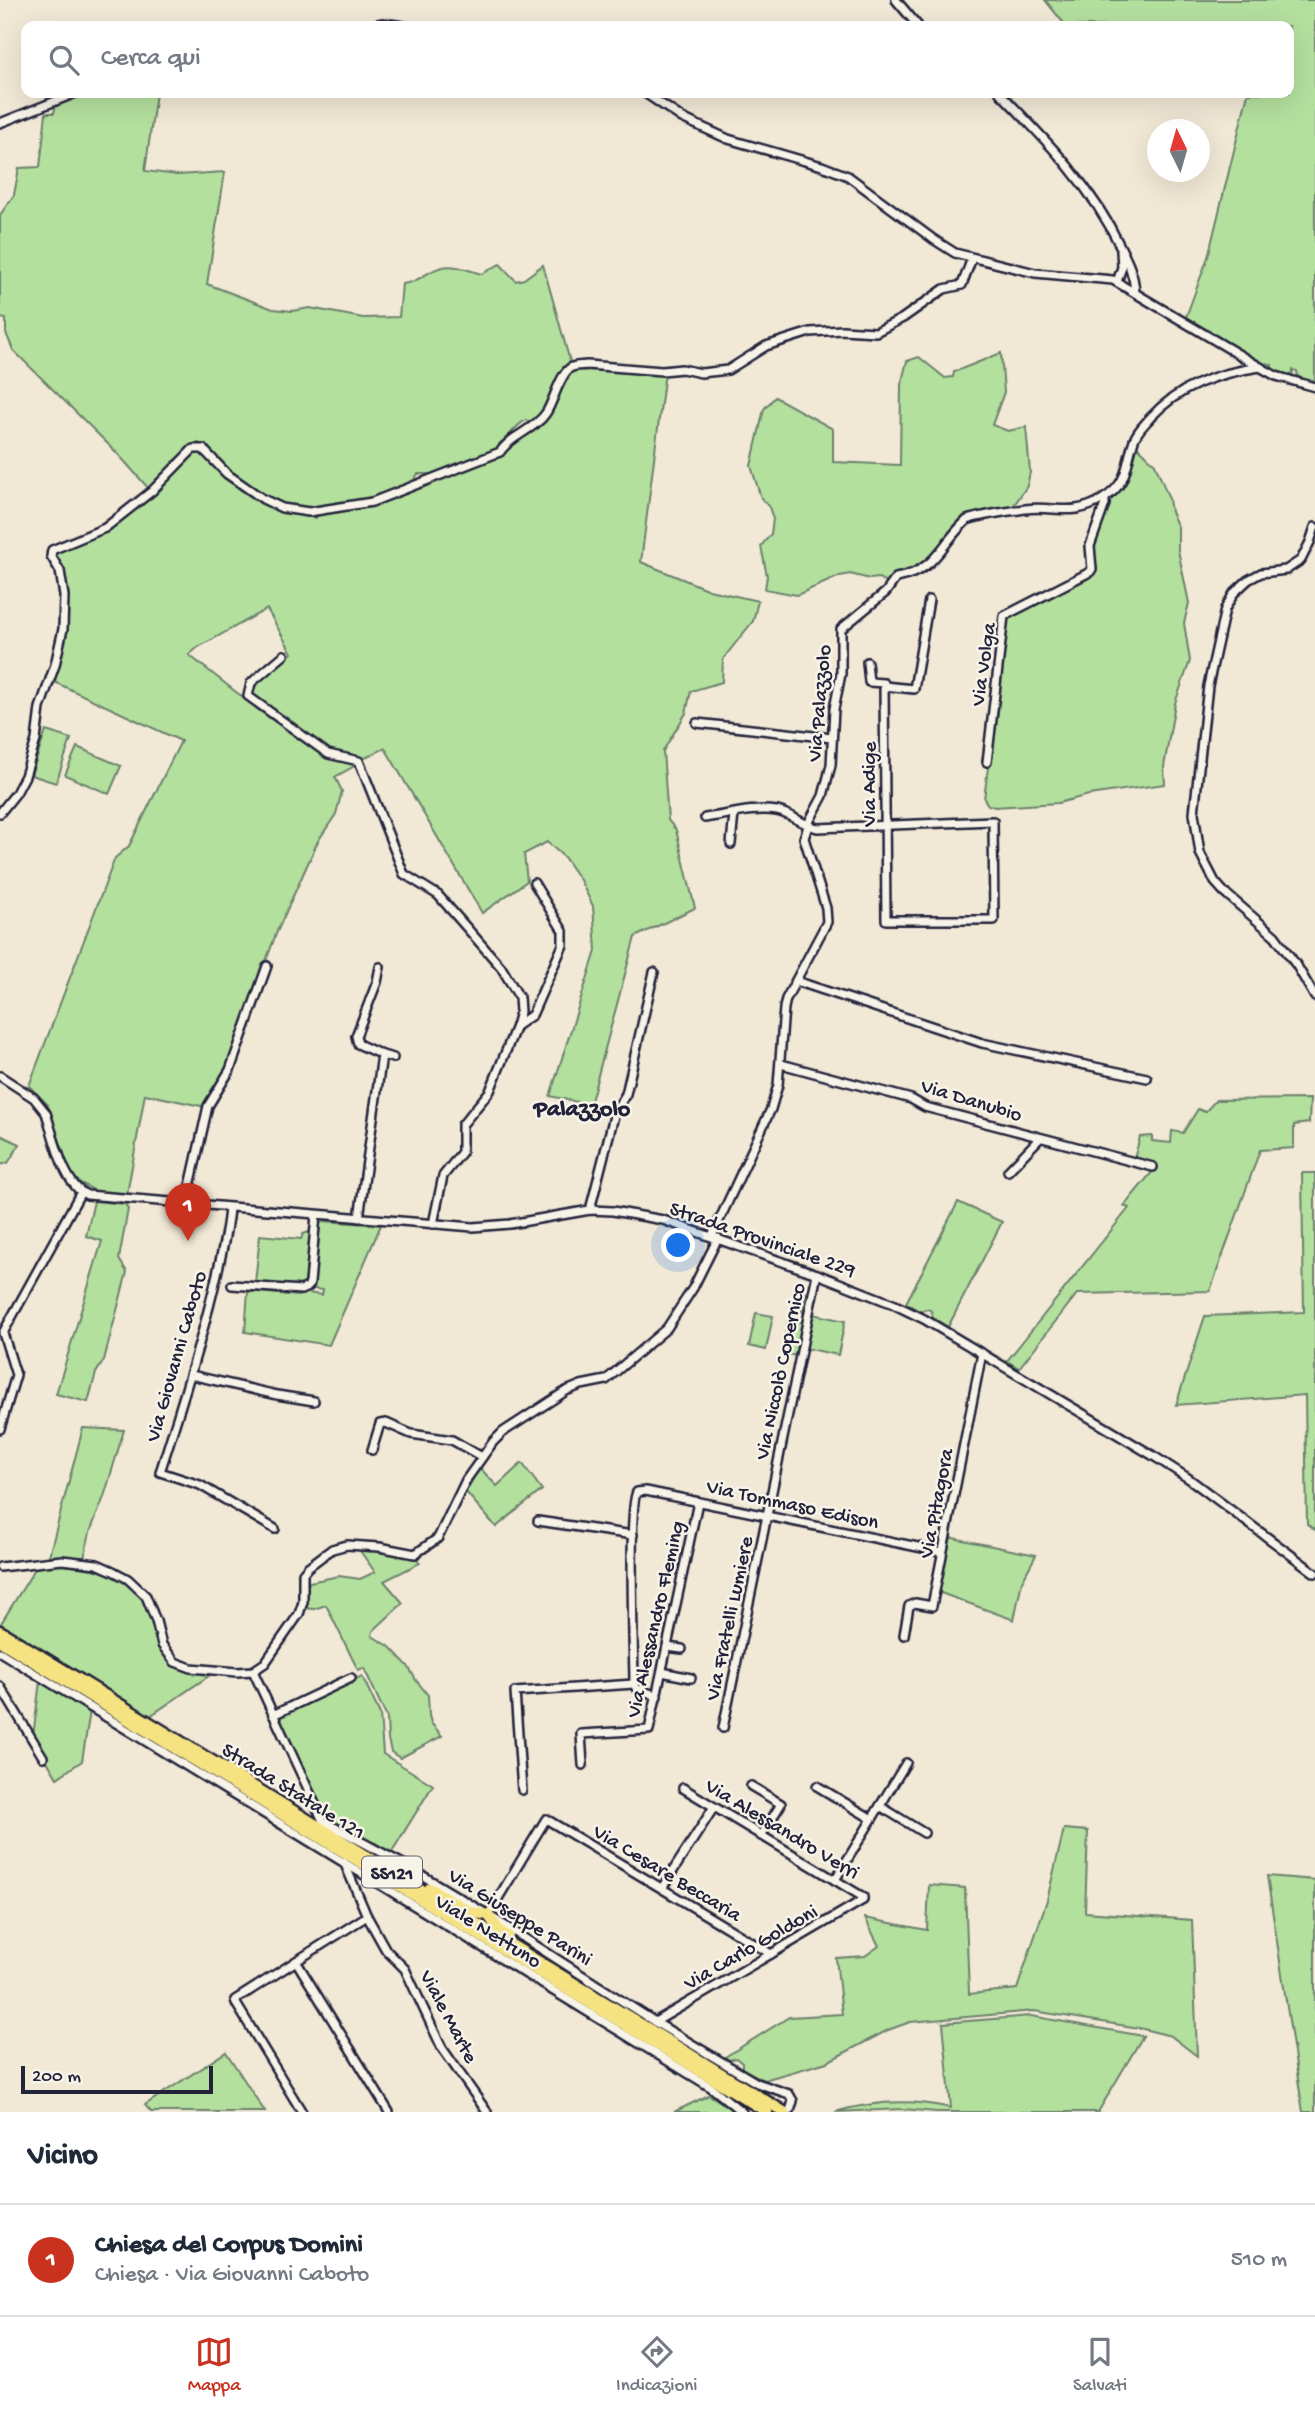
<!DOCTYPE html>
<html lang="it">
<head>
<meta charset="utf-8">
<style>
  :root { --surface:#fff; --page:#f6f6f7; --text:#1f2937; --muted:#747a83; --line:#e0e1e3; --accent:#c8321e }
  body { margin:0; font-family:"Gochi Hand",sans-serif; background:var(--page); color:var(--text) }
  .compass { position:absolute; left:1147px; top:119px; width:63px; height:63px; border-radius:50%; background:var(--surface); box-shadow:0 7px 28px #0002; rotate:355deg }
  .scale { position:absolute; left:21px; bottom:18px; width:192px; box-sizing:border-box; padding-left:7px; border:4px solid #22223b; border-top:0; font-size:19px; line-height:24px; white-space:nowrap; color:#22223b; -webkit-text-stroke:5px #f7f3e8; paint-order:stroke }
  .you { position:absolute; left:679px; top:1246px; width:24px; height:24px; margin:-18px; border:5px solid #fff; border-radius:50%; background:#1a73e8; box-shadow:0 0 0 10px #1a73e833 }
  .badge { display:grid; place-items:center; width:46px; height:46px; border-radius:50%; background:var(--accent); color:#fff; font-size:23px; font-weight:700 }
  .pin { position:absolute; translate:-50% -58px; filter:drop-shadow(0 2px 4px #0008) }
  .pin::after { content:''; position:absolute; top:37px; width:24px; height:21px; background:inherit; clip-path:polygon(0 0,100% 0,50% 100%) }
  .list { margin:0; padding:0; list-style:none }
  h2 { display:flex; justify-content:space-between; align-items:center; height:91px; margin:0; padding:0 28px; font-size:30px }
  h2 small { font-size:23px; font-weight:400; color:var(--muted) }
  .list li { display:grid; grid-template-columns:46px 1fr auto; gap:21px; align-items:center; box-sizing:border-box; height:112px; padding:0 28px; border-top:2px solid var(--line) }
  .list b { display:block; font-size:26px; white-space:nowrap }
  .list p { margin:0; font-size:23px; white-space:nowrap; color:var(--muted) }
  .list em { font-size:23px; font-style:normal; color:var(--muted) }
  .icon { flex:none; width:38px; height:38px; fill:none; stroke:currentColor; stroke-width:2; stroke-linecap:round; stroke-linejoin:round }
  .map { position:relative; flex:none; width:1315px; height:2112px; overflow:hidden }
  .search { position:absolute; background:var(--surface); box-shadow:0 7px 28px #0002; left:21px; right:21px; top:21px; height:77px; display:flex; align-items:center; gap:18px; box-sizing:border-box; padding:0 24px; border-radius:14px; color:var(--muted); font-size:26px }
  .sheet { height:203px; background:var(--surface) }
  nav { display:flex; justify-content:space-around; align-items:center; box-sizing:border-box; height:98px; border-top:2px solid var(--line); background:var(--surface); font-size:19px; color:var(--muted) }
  nav a { display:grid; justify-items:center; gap:4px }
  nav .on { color:var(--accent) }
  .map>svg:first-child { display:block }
  .green { fill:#b4e09e; stroke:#6b816c; stroke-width:2 }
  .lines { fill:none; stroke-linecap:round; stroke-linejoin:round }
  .minor-casing { stroke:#22223b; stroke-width:12 }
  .major-casing { stroke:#22223b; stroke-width:15 }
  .minor { stroke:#f7f3e8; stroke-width:7 }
  .major { stroke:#f5e382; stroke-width:10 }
  .labels { text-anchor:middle; stroke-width:5; stroke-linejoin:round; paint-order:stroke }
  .shield { fill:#f7f3e8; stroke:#62616f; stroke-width:2 }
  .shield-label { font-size:19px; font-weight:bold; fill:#22223b }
  .street-label { font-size:21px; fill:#22223b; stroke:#f7f3e8 }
  .quarter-label { font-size:24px; font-weight:bold; fill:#22223b; stroke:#f7f3e8 }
</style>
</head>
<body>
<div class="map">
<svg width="1315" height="2112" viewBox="0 0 1315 2112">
  <rect width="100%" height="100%" fill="#f2e8d6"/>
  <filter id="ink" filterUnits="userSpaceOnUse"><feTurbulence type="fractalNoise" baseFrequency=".0143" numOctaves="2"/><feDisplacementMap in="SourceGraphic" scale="14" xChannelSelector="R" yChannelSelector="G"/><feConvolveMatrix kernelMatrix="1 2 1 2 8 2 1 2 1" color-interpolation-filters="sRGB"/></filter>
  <g filter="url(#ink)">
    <g class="green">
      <polygon points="1045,0 1315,0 1315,382 1298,378 1297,371 1293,370 1292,376 1271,369 1272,365 1267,363 1265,365 1186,317 1208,257 1248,93 1289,93 1289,26 1066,26"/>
      <path d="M85,93H156L145,171L177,175L225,172L207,284L273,309L292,311L310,308L363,318L399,317L402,284C421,282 427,270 443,267C454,264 471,271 482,274L500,264L516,281L524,279L543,265L571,365C555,376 553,396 543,411C540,416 535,420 531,424L526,420C517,424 509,437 499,444V450L434,474H418L411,484L370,499L313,509L283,505L270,500L228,472L199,443L193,444L149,489L118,454L13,350L6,333V319L0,318V215L14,195L19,168L40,167L46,113H54L56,105Z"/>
      <polygon points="1001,353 1004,392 992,425 1008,431 1026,427 1030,472 1027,486 1012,508 994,510 967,517 933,559 888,584 879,578 870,579 850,574 840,576 797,595 765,589 767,576 761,546 771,534 773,519 769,507 761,498 751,466 764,409 775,397 833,429 833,462 900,465 901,385 907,361 919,357 945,378 953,377 954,372"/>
      <path d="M592,368L665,372L641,562L709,590L758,601L753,621L723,659L722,682L691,691L686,713L663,751L668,820L676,830L695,908L635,937L590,1105L550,1096L596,951L593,906L580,880L564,857L547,842L524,854L527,881L482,913L385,748L363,759L332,752L252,697L250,694L253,686L292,653L267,609L197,648L189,655L236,692L316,749L358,764L335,777L342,791L336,814L318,841L276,934L228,1064L206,1107L145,1094L127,1194L125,1196L97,1192L77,1181L69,1168L47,1104L29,1086L115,858L129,846L181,741L52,681L65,615L53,552L106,530L194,451H201C220,469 246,497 272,507C284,512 297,513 310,515L312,518H316L319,513L340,510L442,476L453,474L504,454L505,447L534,430L548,417L572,369Z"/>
      <polygon points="1136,445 1155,464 1169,499 1171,512 1178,527 1178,550 1189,603 1184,623 1190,661 1175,703 1164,767 1165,784 1089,795 1058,803 995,807 988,805 984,799 1007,618 1092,575 1094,572 1093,546 1109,498 1126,482"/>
      <polygon points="46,731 71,739 56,783 31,775"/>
      <polygon points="77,747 121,766 109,794 65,775"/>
      <polygon points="1310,1099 1309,1123 1294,1125 1294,1148 1260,1150 1210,1291 1077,1294 1019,1368 1007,1361 1129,1208 1124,1206 1157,1166 1134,1159 1140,1137 1152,1136 1152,1141 1171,1143 1172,1131 1183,1133 1198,1109 1205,1112 1216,1100"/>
      <polygon points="0,1135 20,1144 8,1163 0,1165"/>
      <polygon points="1302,1173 1315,1173 1315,1530 1307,1524 1305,1395 1176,1405 1205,1316 1304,1312"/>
      <polygon points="94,1201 125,1204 128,1209 119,1259 127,1272 104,1360 96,1373 88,1402 56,1394 102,1241 86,1236"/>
      <polygon points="958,1202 1002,1222 948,1327 933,1318 931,1311 928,1309 919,1311 906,1303"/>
      <polygon points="322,1221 381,1225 329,1345 245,1332 248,1291 298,1296 307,1293 322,1295 323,1290 314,1289 320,1224"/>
      <polygon points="312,1231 305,1283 300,1285 255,1283 260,1235 301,1239 303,1234"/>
      <polygon points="795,1291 806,1293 802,1312 792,1310"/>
      <polygon points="756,1313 773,1316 766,1350 749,1346"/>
      <polygon points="812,1314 845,1321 838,1355 805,1348"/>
      <polygon points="788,1319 803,1322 797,1356 782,1353"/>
      <polygon points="83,1428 124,1430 104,1497 90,1532 84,1558 49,1556"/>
      <polygon points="522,1463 542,1490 496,1527 466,1492 479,1467 497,1486"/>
      <polygon points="948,1537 1036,1555 1022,1581 1014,1620 938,1592"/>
      <polygon points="358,1548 415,1556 420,1563 384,1581 403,1603 373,1631 372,1636 389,1646 408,1666 416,1680 428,1695 429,1715 431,1723 442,1736 400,1758 391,1752 388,1739 387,1718 364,1668 358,1670 326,1605 314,1609 304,1608 307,1586 310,1582 339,1576 360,1579 375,1572"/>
      <path d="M63,1565C90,1567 125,1573 142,1597C170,1638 144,1669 213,1673L150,1716L0,1625L36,1567Z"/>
      <polygon points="362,1676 380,1714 383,1754 433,1785 391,1853 375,1843 372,1845 326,1820 277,1717"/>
      <polygon points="40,1681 90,1711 82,1761 57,1778 33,1737"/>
      <polygon points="1064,1829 1088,1831 1085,1912 1192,1920 1197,2056 1171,2036 1139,2028 1034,2011 910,2022 888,2030 827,2062 764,2080 742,2069 742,2063 736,2058 729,2060 725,2057 789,2017 842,2014 836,1958 865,1956 879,1946 865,1918 927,1930 929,1885 965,1888 969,1994 1017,1989 1047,1900"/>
      <polygon points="1267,1876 1315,1880 1315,2112 1303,2112"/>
      <path d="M1031,2016L1143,2036L1098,2112H936L903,2109L835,2112C873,2101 912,2099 951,2108L943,2023Z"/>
      <polygon points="226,2052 265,2112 151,2112 145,2105"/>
      <polygon points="709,2095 737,2112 674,2112"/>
    </g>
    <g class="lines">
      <defs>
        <g id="minor">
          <polyline points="896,0 918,26"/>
          <polyline points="368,26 382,23 404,26"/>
          <polyline points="645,93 682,118 728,139 822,166 848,176 933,239 955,253 1035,273 1113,280 1260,367 1276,376 1315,387"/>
          <path d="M1000,93C1046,140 1091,185 1120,246C1128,262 1134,274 1135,292"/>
          <polyline points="0,123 76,93"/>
          <polyline points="1117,282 1122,267 1121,251"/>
          <polyline points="1315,527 1310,542 1301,560 1286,570 1261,573 1248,580 1234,593 1225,609 1208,686 1194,813 1200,853 1215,882 1224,892 1275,936 1297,966 1315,997"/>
          <polyline points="284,655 251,683 248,696 328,754 359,761 404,874 438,895 501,967 519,997 520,1012 516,1026"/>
          <polyline points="884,686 914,689 929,600"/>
          <polyline points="697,723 832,738"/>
          <polyline points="987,762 1004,616 1090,572 1092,569 1090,546 1105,504 1105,498"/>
          <path d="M0,813L16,793L25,776L36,740L40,708L55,665L63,629L64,596L60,571L51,556L52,550L105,528L152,491L193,449H203L227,474L263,499L282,508L309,512L372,502L500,452C511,435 535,430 546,413C554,401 559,376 570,368C575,365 582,366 587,365L662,371L682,369L701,373L728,370L766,346L810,332L842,330L876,332L903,318L944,289L962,285L972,258"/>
          <path d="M705,818C728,815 754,807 777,811C792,814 802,825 818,828L993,821L994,920H886L884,683L869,682L867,662"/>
          <polyline points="731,844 734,814"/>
          <polyline points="796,981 982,1043 1147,1078"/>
          <polyline points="382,1055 393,1058"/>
          <polyline points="781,1064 911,1099 925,1107 1153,1167"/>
          <path d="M0,1076L34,1098L46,1113C54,1137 63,1185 87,1195L473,1227L510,1224L590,1210L613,1211L663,1220L817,1274L893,1304L924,1319L1152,1455L1188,1478L1315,1573"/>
          <polyline points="1008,1171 1040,1138"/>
          <polyline points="186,1204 208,1106 230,1070 267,966"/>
          <path d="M229,1208C227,1235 220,1260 214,1287C199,1349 180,1410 160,1472L200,1485L275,1529"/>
          <polyline points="590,1210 615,1112 626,1094 654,972"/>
          <polyline points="359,1218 382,1055 358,1044 356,1036 377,982 380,967"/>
          <polyline points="433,1224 443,1176 462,1152 462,1125 490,1091 516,1026 532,1015 563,945 563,931 534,883"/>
          <path d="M712,1236L771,1109L778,1085L784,1008L786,999L827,922L826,908L804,838L810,820L823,796L831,765L834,709L841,674V629L886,592L896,578C936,571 940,545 967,520C985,514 1005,512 1025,509C1055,505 1072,518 1103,499C1129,483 1125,466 1134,440C1137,431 1144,425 1150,418C1179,386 1218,373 1260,367"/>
          <polyline points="232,1285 301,1290 308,1287 310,1283 316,1215"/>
          <polyline points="191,1375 277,1395 314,1401"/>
          <polyline points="0,1429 16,1375 3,1333 81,1192"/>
          <polyline points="372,1450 380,1424 386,1423 411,1434 452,1440 482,1457"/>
          <polyline points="538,1521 633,1535"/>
          <polyline points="0,1567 62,1560 97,1564 113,1571 128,1579 146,1596 156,1621 162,1645 175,1662 191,1668 237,1672 253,1671 265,1663 299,1614 303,1602 303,1573 308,1567 332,1549 347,1545 379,1547 415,1554 438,1538 466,1480 493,1442 503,1432 566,1391 581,1385 606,1380 667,1328 693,1288 718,1238"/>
          <polyline points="904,1635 909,1606 915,1603 932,1606 982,1353"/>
          <polyline points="667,1647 682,1649"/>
          <polyline points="0,1652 712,2088 742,2112"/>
          <polyline points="253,1671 323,1821 405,1865 488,1915 655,2022 757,2083 789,2094 793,2101 790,2111"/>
          <polyline points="662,1672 691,1678"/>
          <polyline points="0,1686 43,1757"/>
          <path d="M657,1696L636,1688L634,1684C634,1657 628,1504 637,1492L646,1491L942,1552"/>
          <polyline points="273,1715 351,1678"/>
          <polyline points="723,1728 817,1274"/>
          <polyline points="583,1765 581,1734 649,1730 698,1502"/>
          <polyline points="751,1786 781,1804 761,1836"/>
          <polyline points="817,1786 872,1819"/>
          <polyline points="522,1790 515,1692 634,1684"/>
          <polyline points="880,1806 924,1833"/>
          <polyline points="344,1862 367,1916 386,1950 405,1969 442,2048 487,2112"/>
          <polyline points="835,1880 906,1763"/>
          <polyline points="662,1888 714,1807"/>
          <polyline points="488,1915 546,1819 771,1954"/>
          <polyline points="296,1961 389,2112"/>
          <polyline points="655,2022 863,1900 863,1897 683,1788"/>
          <polyline points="302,2112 237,2005 235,2000 367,1916"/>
        </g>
        <g id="major">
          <polyline points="0,1631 784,2112"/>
          <polyline points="0,1641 767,2112"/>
          <polyline points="430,1888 471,1912 488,1915 500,1931 508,1936"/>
        </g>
      </defs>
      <use href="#minor" class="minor-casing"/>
      <use href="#major" class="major-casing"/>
      <use href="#minor" class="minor"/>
      <use href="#major" class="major"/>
    </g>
  </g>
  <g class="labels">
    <rect class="shield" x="362" y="1856.5" width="60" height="31" rx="5"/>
    <g class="shield-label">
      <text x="392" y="1879">SS121</text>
    </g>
    <g class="street-label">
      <text transform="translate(982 664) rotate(-82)" y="7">Via Volga</text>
      <text transform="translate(818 703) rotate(-85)" y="7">Via Palazzolo</text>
      <text transform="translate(868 784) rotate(-90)" y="7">Via Adige</text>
      <text transform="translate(972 1099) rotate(17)" y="7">Via Danubio</text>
      <text transform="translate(763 1238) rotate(19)" y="7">Strada Provinciale 229</text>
      <text transform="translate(175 1356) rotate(-74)" y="7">Via Giovanni Caboto</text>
      <text transform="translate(779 1371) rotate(-78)" y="7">Via Niccolò Copernico</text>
      <text transform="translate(793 1503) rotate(12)" y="7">Via Tommaso Edison</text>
      <text transform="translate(935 1503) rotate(-79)" y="7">Via Pitagora</text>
      <text transform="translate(728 1618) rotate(-78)" y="7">Via Fratelli Lumiere</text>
      <text transform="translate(654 1619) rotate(-77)" y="7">Via Alessandro Fleming</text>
      <text transform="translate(294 1790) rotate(32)" y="7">Strada Statale 121</text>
      <text transform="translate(783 1828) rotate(31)" y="7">Via Alessandro Verri</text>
      <text transform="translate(668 1872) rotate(31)" y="7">Via Cesare Beccaria</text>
      <text transform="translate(521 1916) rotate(32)" y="7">Via Giuseppe Parini</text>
      <text transform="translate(489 1930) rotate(32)" y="7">Viale Nettuno</text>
      <text transform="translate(750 1946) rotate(-30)" y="7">Via Carlo Goldoni</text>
      <text transform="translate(450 2016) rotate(62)" y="7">Viale Marte</text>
    </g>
    <g class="quarter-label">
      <text x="582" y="1115">Palazzolo</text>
    </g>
  </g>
</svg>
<svg class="compass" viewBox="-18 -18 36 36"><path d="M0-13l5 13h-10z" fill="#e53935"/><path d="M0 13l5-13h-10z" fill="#747a83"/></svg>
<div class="scale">200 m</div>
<div class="you"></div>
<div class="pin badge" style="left:188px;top:1241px">1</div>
<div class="search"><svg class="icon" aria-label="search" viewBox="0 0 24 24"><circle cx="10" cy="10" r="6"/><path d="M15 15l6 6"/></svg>Cerca qui</div>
</div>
<section class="sheet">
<h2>Vicino<small></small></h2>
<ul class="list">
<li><span class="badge">1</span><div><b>Chiesa del Corpus Domini</b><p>Chiesa · Via Giovanni Caboto</p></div><em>510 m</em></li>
</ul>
</section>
<nav>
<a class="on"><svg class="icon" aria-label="map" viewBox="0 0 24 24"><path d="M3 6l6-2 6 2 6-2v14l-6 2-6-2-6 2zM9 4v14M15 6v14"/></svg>Mappa</a>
<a><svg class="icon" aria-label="directions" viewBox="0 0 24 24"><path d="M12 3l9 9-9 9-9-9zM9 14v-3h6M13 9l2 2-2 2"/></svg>Indicazioni</a>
<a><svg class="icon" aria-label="saved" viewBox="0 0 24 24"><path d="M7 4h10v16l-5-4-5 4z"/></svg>Salvati</a>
</nav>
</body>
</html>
